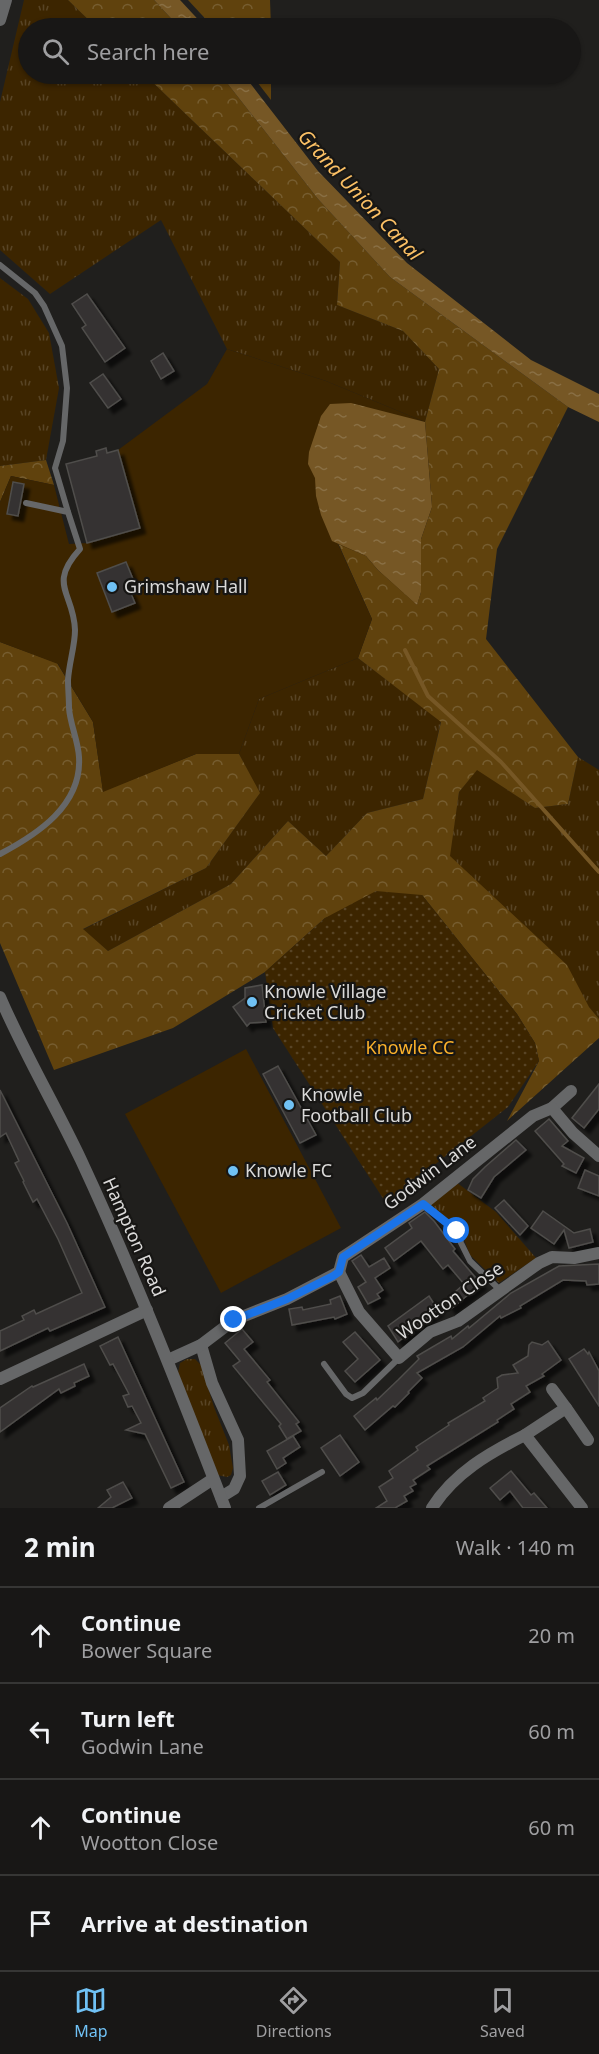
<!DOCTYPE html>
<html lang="en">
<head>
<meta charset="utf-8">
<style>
  :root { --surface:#181716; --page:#252423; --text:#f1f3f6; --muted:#9f9fa1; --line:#363635; --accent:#70c1f4 }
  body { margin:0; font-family:"Noto Sans",sans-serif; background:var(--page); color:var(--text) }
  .stop { position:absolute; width:18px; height:18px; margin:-14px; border:4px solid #1a73e8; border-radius:50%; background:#fff }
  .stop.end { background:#1a73e8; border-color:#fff; box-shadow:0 2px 6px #0008 }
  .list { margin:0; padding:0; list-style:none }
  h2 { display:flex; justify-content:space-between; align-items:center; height:78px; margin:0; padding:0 24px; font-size:26px }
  h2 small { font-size:20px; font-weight:400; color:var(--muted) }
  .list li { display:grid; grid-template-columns:39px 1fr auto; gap:18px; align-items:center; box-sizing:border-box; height:96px; padding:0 24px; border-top:2px solid var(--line) }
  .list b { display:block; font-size:22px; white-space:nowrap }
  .list p { margin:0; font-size:20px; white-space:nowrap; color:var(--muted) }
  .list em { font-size:20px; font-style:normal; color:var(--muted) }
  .icon { flex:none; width:33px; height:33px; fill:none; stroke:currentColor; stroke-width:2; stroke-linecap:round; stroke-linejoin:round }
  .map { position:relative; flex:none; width:599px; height:1508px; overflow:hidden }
  .search { position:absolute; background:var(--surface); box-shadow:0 2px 4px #0004; left:18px; right:18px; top:18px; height:66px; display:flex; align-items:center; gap:15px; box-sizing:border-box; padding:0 21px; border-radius:33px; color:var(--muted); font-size:22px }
  .sheet { height:462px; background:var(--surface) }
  nav { display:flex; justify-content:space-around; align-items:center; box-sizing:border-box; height:84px; border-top:2px solid var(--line); background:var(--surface); font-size:16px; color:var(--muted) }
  nav a { display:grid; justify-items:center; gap:3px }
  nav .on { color:var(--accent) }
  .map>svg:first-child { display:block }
  .grass { fill:url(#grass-tufts) }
  .forest { fill:url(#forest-crowns) }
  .park { fill:url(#park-dots) }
  .garden { fill:#3c2500 }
  .water { fill:url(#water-ripples) }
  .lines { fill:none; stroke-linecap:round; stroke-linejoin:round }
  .stream { stroke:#765725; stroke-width:4 }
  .building { fill:#353331; stroke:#4f4d4b; stroke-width:1.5; filter:url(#shadow) }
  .service { stroke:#666768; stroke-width:6 }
  .minor { stroke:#666768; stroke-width:12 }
  .tertiary { stroke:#666768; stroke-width:12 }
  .route { stroke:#1a73e8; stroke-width:8 }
  .poi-dot { fill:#70c1f4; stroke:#171614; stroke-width:2 }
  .labels { text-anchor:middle; stroke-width:4.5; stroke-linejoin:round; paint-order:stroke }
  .poi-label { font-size:18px; fill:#dbdad9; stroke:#171614; text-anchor:start }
  .park-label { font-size:18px; fill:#fbb12b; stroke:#171614 }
  .street-label { font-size:18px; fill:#dbdad9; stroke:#171614 }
  .water-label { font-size:20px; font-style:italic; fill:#fbc065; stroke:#171614 }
</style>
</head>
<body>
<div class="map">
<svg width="599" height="1508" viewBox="0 0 599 1508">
  <defs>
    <pattern id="grass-tufts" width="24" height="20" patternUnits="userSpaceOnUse" patternTransform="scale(1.5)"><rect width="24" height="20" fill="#3c2500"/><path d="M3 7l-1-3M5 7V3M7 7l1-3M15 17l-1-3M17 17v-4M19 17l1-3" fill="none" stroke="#584425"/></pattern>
    <pattern id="forest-crowns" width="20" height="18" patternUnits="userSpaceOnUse" patternTransform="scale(1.5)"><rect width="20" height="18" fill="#60420d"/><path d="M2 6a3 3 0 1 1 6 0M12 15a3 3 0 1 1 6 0" fill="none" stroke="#765d30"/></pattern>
    <pattern id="park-dots" width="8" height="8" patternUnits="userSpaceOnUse" patternTransform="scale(1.5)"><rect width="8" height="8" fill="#3c2500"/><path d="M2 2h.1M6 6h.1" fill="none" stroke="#584425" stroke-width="1.8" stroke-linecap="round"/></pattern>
    <pattern id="water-ripples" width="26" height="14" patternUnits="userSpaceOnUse" patternTransform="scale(1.5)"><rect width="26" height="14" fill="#765725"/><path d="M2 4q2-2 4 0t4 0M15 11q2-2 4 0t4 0" fill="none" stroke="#896f44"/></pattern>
    <filter id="shadow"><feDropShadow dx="5.5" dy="5.5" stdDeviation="1.5" flood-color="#0009"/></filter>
  </defs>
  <rect width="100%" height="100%" fill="#201f1d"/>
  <g class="grass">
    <polygon points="24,0 68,0 97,28 28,28 28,74 144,74 340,262 337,305 403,331 439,369 425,422 326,381 227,349 161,220 50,294 0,250 0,102"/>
    <polygon points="0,278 28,299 49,333 59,388 46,460 0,466"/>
    <polygon points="358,658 441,721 423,799 367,813 326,856 288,821 231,884 108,951 82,930 206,868 259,794 239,754 259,699"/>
    <polygon points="578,757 599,770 599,1019 499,903 449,857 459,792 477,769 535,808 568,804"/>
    <polygon points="456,1182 496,1212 536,1258 499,1283 470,1255 459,1226 427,1205"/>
    <polygon points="187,1359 195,1359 201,1365 214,1407 229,1445 233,1468 231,1475 227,1477 217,1475 178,1373 180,1363"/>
  </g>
  <g class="forest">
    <polygon points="68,0 154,0 180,28 97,28"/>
    <polygon points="188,0 270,0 271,28 214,28"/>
    <polygon points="144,74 220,74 318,199 390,277 568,407 497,549 486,639 578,757 568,804 535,808 477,770 459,792 450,856 567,965 589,1007 599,1019 599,1038 507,1121 539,1061 535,1043 517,1014 422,895 325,918 265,972 173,1028 54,1070 0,943 0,642 57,663 93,722 103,791 196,754 239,754 260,793 206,868 83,929 108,951 231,884 288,821 326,856 367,813 423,799 441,722 358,658 372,619 338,543 366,556 378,570 417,604 421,592 421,539 432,507 425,422 439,369 403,331 337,305 340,262"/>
    <polygon points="251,74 271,74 271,100"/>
    <polygon points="46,460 54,485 11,476 0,502 0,466"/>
  </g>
  <polygon class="park" points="376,891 422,895 517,1014 535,1043 539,1061 508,1107 386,1203 273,1028 265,972 325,918"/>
  <g class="garden">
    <polygon points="227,349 326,381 425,422 432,507 421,539 421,592 417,605 378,570 366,556 338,544 372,619 358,658 259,699 239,754 196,754 103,792 93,722 58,664 0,642 0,502 11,476 54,485 69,544 87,543 139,528 118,450 207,384"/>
    <polygon points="246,1049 341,1228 221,1293 125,1114"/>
  </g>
  <g class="water">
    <polygon points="154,0 180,0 206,28 180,28"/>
    <polygon points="220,74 243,74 318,171 407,263 531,360 599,394 599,422 568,407 390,277 318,199"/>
    <polygon points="351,403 425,422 432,507 421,539 421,592 417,605 378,570 366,556 332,541 321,515 316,496 315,478 308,464 309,452 321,416 330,404"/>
  </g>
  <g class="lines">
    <polyline class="stream" points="405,650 428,696 501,762 599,872"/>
  </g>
  <g class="building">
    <polygon points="87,294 125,348 105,362 82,328 86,325 72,304"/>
    <polygon points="163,353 174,371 161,379 151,361"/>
    <polygon points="103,374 121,399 108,408 90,383"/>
    <polygon points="106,448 107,453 118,450 140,528 87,543 66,464 97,456 96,451"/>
    <polygon points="13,482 24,484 18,516 7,514"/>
    <polygon points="126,562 133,579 126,582 135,603 112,612 97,573"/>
    <polygon points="262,985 266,1022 250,1023 247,1026 233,1007 245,998 245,988"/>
    <polygon points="278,1066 316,1135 300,1143 263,1074"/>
    <polygon points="599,1084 599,1109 584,1128 572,1118"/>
    <polygon points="0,1090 67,1223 105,1307 50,1331 48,1328 0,1351 0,1331 24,1320 22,1316 34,1310 36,1314 82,1293 58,1239 37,1199 33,1202 23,1182 24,1181 15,1163 19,1161 6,1133 0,1137"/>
    <polygon points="549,1119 568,1141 562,1146 584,1158 576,1173 562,1166 564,1164 535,1131"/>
    <polygon points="516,1140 526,1150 494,1177 481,1198 468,1190 473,1179 485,1167"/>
    <polygon points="585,1170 599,1176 599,1196 578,1188"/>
    <polygon points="504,1200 528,1226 520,1235 495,1208"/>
    <polygon points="543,1211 574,1233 590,1229 593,1242 569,1248 564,1230 554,1244 531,1228"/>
    <polygon points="425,1212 434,1221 455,1249 453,1251 481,1284 451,1309 445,1301 464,1284 448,1265 443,1269 421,1241 394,1261 385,1248 412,1228 409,1223"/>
    <polygon points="361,1255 369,1267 384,1258 390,1268 375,1278 383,1290 377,1294 380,1298 368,1304 358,1287 366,1282 352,1261"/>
    <polygon points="599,1264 599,1284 587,1285 586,1281 563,1280 520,1306 521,1308 501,1318 500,1316 463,1347 417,1373 422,1378 408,1392 409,1393 395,1407 393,1406 365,1430 354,1416 376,1398 377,1400 398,1380 419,1359 417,1356 451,1336 452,1339 468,1326 469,1328 511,1293 559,1266"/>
    <polygon points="340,1296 347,1314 335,1319 334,1317 292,1325 289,1309 302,1307 303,1310 331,1304 330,1300"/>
    <polygon points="429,1296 438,1310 398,1342 388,1326"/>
    <polygon points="242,1329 253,1342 244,1349 270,1380 267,1382 299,1422 296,1424 301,1431 287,1439 279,1426 281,1424 233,1366 240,1361 225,1343"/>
    <polygon points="355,1332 380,1360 355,1382 345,1371 358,1359 343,1342"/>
    <polygon points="118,1337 184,1482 171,1488 145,1434 126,1430 141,1423 132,1406 128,1407 123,1396 129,1394 113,1364 110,1365 100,1346"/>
    <polygon points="548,1341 561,1360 542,1374 544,1376 526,1386 530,1392 511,1404 514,1409 497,1420 498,1422 427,1466 430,1469 413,1480 416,1484 410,1487 413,1491 404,1496 407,1501 395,1508 376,1508 387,1501 379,1487 393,1478 389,1471 418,1450 416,1447 449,1425 448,1423 485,1401 483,1398 498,1388 497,1378 502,1375 518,1373 513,1365 528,1356 529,1345 532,1342 542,1345"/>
    <polygon points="584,1349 588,1354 589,1352 599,1371 599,1406 569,1359"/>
    <polygon points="84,1364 89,1376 74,1383 75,1386 61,1393 59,1389 0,1432 0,1408 32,1386 33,1387"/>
    <polygon points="340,1435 359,1462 340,1476 321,1448"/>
    <polygon points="293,1436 300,1447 283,1458 286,1463 277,1469 267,1451"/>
    <polygon points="511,1471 531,1495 534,1493 547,1508 523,1508 510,1491 500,1500 490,1488"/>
    <polygon points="278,1472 286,1485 270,1495 262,1481"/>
    <polygon points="123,1482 132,1498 112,1508 98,1508 111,1497 107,1490"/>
  </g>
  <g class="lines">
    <g class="service">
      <polyline points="0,265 35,293 44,306 62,346 67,388 63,441 55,468 68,512"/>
      <path d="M0,854C38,834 82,805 79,757C78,740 70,724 69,708C69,698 68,689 68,680C69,663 75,646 75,630C74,593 47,585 80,549L68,512L26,503"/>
      <polyline points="423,1204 457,1231 461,1243 470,1261 500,1290"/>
      <polyline points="324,1364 346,1394 352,1398 363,1393 399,1358"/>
      <polyline points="259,1508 322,1472"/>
    </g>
    <g class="minor">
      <polyline points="552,1108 571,1091"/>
      <polyline points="339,1272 343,1257 423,1204 533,1116 552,1108 573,1133 599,1156"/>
      <polyline points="339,1272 359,1312 399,1358 430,1332 458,1321 539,1263 552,1257 574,1258 599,1253"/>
      <polyline points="201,1345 212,1383 238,1440 240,1476 234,1489 221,1497"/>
      <polyline points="168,1360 201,1345 234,1320 287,1299 339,1272"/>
      <polyline points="0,1379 147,1310"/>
      <polyline points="552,1389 566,1408"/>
      <polyline points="525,1435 566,1408 588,1440"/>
      <polyline points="169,1508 213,1479"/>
      <path d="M432,1508C454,1473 489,1453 525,1435L582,1508"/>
    </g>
    <g class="tertiary">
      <polyline points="0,20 6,0"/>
      <path d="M0,997C24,1053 55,1105 81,1160C134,1274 180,1391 225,1508"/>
    </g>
  </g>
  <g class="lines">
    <polyline class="route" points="234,1320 287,1299 333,1276 339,1272 343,1257 423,1204 457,1231"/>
  </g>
  <g class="poi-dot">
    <circle cx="112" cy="587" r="6"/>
    <circle cx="252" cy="1002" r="6"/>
    <circle cx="289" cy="1105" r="6"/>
    <circle cx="233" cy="1171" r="6"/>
  </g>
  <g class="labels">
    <g class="poi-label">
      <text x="124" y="593">Grimshaw Hall</text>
      <text x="264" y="998">Knowle Village<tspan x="264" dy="21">Cricket Club</tspan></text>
      <text x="301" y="1101">Knowle<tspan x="301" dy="21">Football Club</tspan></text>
      <text x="245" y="1177">Knowle FC</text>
    </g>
    <g class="park-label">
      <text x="410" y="1054">Knowle CC</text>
    </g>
    <g class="street-label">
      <text transform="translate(430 1173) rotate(-37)" y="6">Godwin Lane</text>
      <text transform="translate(134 1237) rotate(66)" y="6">Hampton Road</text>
      <text transform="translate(450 1301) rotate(-34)" y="6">Wootton Close</text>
    </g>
    <g class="water-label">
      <text transform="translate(360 195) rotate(47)" y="7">Grand Union Canal</text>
    </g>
  </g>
</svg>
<div class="stop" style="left:457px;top:1231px"></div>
<div class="stop end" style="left:234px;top:1320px"></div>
<div class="search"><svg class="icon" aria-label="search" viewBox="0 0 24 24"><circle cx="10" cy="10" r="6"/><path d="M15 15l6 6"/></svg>Search here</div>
</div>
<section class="sheet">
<h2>2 min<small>Walk · 140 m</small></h2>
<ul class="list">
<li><svg class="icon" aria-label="ahead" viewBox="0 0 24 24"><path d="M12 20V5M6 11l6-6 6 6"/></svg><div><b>Continue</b><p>Bower Square</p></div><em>20 m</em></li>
<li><svg class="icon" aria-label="left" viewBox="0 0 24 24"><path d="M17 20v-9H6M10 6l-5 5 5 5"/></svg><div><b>Turn left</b><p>Godwin Lane</p></div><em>60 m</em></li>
<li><svg class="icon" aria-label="ahead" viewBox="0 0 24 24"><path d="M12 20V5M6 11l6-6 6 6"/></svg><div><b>Continue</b><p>Wootton Close</p></div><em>60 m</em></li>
<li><svg class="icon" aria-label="arrive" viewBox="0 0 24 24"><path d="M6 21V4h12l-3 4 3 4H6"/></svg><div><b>Arrive at destination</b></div></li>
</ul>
</section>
<nav>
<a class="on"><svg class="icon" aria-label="map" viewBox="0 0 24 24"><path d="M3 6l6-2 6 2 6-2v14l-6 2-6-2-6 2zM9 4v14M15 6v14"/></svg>Map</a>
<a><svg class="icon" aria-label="directions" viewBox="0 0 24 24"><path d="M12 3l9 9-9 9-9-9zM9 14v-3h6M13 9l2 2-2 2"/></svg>Directions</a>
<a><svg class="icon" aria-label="saved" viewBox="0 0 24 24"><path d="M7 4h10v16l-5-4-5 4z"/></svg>Saved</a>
</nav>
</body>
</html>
